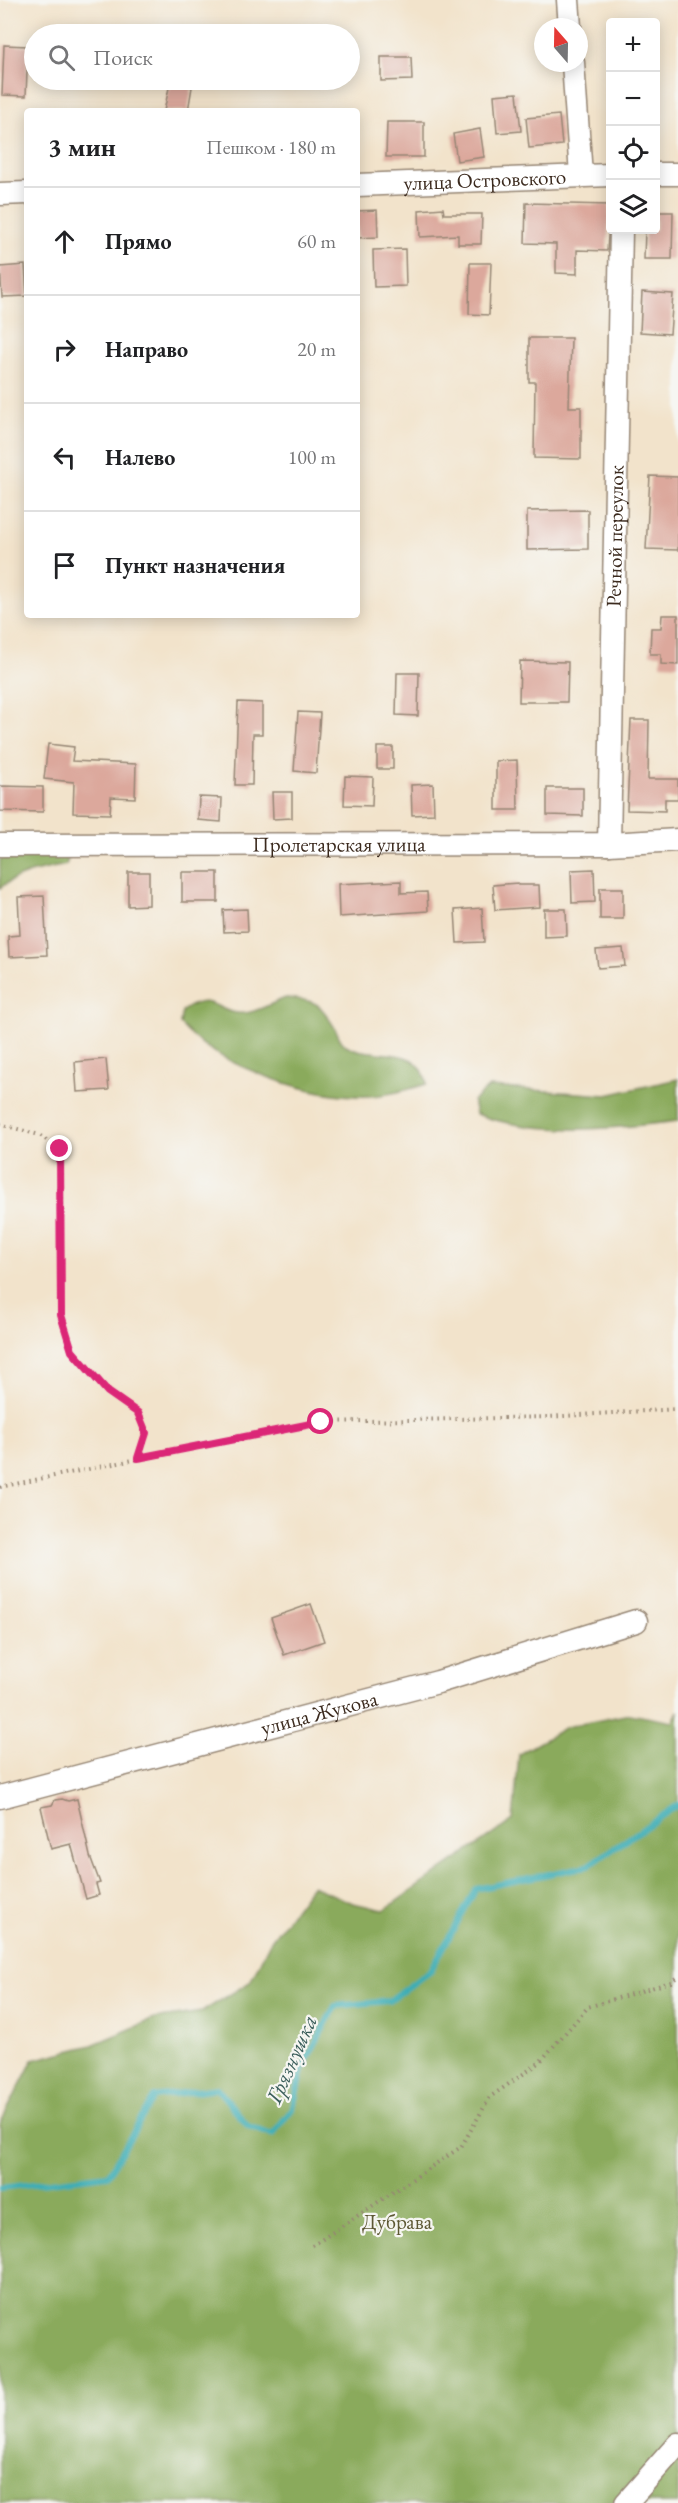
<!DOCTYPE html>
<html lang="ru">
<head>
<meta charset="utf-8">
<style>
  :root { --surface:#fff; --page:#f6f6f6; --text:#202124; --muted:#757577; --line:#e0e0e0 }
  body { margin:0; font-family:"EB Garamond",serif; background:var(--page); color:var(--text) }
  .controls { position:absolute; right:18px; top:18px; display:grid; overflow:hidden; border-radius:6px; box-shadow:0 3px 15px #0003 }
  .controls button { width:54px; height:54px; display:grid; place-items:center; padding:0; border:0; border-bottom:2px solid var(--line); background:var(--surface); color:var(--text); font:30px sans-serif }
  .compass { position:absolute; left:534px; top:18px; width:54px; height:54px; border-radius:50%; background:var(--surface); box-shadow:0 3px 15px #0003; rotate:340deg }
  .stop { position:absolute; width:18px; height:18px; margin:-14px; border:4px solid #db2777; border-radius:50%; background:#fff }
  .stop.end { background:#db2777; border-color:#fff; box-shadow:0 2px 6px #0008 }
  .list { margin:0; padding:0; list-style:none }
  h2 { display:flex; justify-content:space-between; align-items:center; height:78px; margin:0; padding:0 24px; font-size:26px }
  h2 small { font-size:20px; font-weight:400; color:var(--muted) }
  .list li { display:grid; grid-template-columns:39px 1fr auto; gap:18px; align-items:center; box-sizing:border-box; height:108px; padding:0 24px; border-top:2px solid var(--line) }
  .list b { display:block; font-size:22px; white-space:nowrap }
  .list em { font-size:20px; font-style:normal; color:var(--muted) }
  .icon { flex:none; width:33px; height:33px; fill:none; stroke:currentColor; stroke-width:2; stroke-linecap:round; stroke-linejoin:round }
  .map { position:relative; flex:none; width:678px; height:2503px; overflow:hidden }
  .search { position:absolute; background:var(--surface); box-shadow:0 3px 15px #0003; left:24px; top:24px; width:336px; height:66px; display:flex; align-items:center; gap:15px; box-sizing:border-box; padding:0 21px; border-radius:33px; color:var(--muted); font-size:22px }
  .panel { position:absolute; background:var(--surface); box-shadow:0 3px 15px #0003; left:24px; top:108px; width:336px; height:510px; border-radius:6px }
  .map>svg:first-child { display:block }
  .forest { fill:#8aaa5c; stroke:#626a3d; stroke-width:1.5 }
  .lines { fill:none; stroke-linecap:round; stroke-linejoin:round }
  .stream { stroke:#3cadb6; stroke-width:6 }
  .building { fill:#dca89c }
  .minor-casing { stroke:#968674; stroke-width:25 }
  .path { stroke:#968674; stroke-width:4; stroke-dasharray:1.5 4.5; stroke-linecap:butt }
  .minor { stroke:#fff; stroke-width:22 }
  .route { stroke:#db2777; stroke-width:8 }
  .labels { text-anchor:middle; stroke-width:4.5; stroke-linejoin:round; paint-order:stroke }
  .street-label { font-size:21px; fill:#3b2a1e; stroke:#f6f6f2 }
  .park-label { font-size:21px; fill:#5d5834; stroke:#f6f6f2 }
  .water-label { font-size:22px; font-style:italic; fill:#3b5e5b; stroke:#f6f6f2 }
</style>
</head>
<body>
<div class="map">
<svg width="678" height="2503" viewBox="0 0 678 2503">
  <rect width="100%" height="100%" fill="#f6f6f2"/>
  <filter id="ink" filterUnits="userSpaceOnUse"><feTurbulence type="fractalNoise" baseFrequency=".0167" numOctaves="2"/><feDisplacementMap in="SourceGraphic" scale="12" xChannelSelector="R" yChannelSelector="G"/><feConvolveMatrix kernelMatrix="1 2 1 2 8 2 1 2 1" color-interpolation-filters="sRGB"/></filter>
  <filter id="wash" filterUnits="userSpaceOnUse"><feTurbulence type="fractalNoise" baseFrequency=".008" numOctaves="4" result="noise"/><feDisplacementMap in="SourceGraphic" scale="24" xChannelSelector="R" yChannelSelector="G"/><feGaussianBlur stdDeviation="1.35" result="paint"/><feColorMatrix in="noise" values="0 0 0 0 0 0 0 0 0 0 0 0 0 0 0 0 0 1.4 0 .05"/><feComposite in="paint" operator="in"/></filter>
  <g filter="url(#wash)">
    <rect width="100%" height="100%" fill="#f2e3cb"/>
    <g class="forest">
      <path d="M37,852L54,853L68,859L66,865C43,870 19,873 0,888V859Z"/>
      <path d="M286,998C319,1001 319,1002 336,1030C338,1035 341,1043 346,1045C374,1062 418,1040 427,1084C403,1091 379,1098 355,1096C302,1094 214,1064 180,1024L182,1011C213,989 217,1016 245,1013C258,1012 273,1002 286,998Z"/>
      <path d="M678,1079V1121C613,1129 539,1137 476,1114L473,1101L489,1087L607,1095Z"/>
      <polygon points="678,1711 678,2503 0,2503 0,2124 33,2060 92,2045 154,2019 202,2012 250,1982 270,1942 312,1886 353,1903 384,1910 513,1820 519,1754 566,1727 630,1714 673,1722"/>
    </g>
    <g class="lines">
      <polyline class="stream" points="0,2188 108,2175 154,2097 217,2088 248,2126 272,2135 293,2108 302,2069 335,2006 389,2001 431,1970 476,1889 588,1866 678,1805"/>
    </g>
    <g id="blocks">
      <g class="building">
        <polygon points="4,45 28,46 26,96 2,95"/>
        <polygon points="381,57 411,57 412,80 381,81"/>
        <polygon points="170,83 192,87 188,111 164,111"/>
        <polygon points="517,93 521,131 497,133 494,95"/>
        <polygon points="559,115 562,145 529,148 526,118"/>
        <polygon points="387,122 424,122 424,157 386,157"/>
        <polygon points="480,129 484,157 457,161 453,134"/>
        <polygon points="526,203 610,205 607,251 577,250 577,274 556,273 556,244 525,243"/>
        <polygon points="443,208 444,214 482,214 481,244 458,244 458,235 420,237 419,210"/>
        <polygon points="377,210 378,237 357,238 357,211"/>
        <polygon points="656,212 673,212 672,259 644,259 645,230 656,230"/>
        <polygon points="405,249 406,286 374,287 373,250"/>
        <polygon points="470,263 491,263 489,315 469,314"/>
        <polygon points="25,265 27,296 2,297 0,267"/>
        <polygon points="642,292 673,294 670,334 640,332"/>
        <polygon points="529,338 571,338 569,407 581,407 581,459 534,458 535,382 529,382"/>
        <polygon points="650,476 678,477 678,550 646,549"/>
        <polygon points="588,510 588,549 527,550 527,511"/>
        <polygon points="662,615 678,615 678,665 661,664 661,654 650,654 651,628 661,628"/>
        <polygon points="520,661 568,662 567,702 519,702"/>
        <polygon points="397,673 419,673 418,716 396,715"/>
        <polygon points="238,702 262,703 262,734 253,734 252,785 235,785"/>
        <polygon points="298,712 320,713 316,773 294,771"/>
        <polygon points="631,720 649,720 648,779 678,779 678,799 665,799 665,811 627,810"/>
        <polygon points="48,744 74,747 72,761 136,764 135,798 111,797 110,814 73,813 74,782 44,779"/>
        <rect x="377" y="747" width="16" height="22"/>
        <polygon points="517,760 518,810 496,810 496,761"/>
        <polygon points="345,776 373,777 372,806 344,805"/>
        <polygon points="433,784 434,814 412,815 411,785"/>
        <polygon points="0,786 43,787 43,812 0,811"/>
        <polygon points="547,788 583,788 583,816 547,815"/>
        <polygon points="272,792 292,792 292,818 273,819"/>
        <polygon points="199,797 222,798 221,822 198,820"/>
        <polygon points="594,869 595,902 572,903 571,870"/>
        <polygon points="128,872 149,872 149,905 128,906"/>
        <rect x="182" y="872" width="36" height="30"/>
        <polygon points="401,881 401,893 427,892 428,911 339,917 338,884"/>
        <polygon points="518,883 518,885 539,885 540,907 495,910 493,885"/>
        <rect x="600" y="888" width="23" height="31"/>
        <polygon points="44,896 47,955 9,957 8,936 20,935 18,897"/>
        <polygon points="482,908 484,942 457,943 455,910"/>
        <polygon points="247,909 248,931 224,932 223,910"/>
        <polygon points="544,909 566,909 567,936 544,937"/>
        <polygon points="623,948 625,966 598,968 596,950"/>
        <polygon points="106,1059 109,1090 77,1092 75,1062"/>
        <polygon points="311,1604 324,1641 284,1655 271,1618"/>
        <polygon points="62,1799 68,1801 77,1799 90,1856 100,1883 96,1884 99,1895 86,1899 71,1844 51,1849 41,1807 52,1805 55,1800"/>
      </g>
    </g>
  </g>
  <g filter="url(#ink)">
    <use href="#blocks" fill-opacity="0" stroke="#968674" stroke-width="1.5"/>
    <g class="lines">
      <defs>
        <g id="minor">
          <polyline points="568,0 570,27"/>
          <polyline points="573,63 581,175"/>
          <polyline points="656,174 678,174"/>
          <path id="s1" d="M357,185L610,175"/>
          <polyline points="0,194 27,193"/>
          <path id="s2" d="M609,844L621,230"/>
          <path id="s3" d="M0,845L609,844L678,840"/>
          <path id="s4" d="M0,1797L438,1682L636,1621"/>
          <polyline points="626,2503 678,2444"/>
        </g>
      </defs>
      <use href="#minor" class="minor-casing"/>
      <g class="path">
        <polyline points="0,1124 39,1135 60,1149 61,1315 72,1351 108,1392 137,1413 146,1433 138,1458"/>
        <polyline points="0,1487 321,1422 547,1417 678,1409"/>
        <polyline points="312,2246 461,2147 490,2097 539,2063 588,2007 671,1982 678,1976"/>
      </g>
      <use href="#minor" class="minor"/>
    </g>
  </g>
  <g class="lines" filter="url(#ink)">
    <polyline class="route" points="60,1149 61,1315 72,1351 108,1392 138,1413 146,1433 138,1458 321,1422"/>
  </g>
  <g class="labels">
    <g class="street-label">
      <text dy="7" stroke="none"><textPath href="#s1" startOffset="128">улица Островского</textPath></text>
      <text dy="7" stroke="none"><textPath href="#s2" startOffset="308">Речной переулок</textPath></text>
      <text dy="7" stroke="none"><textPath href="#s3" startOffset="339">Пролетарская улица</textPath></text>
      <text dy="7" stroke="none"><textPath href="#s4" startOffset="330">улица Жукова</textPath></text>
    </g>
    <g class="park-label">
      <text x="397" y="2229">Дубрава</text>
    </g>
    <g class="water-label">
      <text transform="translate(291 2059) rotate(-66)" y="8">Грязнушка</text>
    </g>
  </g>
</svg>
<div class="controls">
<button>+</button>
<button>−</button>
<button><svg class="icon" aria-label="locate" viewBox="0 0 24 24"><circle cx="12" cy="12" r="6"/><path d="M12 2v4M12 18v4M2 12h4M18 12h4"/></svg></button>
<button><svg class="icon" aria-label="layers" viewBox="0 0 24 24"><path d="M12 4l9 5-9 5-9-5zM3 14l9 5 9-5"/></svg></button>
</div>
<svg class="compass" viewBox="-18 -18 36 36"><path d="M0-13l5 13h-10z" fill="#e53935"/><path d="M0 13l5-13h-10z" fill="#757577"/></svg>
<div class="stop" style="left:321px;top:1422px"></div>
<div class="stop end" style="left:60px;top:1149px"></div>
<div class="search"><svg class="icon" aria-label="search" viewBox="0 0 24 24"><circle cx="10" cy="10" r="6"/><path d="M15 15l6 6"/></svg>Поиск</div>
<section class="panel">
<h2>3 мин<small>Пешком · 180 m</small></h2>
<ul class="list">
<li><svg class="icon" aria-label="ahead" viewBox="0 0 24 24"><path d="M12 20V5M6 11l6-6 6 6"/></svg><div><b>Прямо</b></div><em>60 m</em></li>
<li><svg class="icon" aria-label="right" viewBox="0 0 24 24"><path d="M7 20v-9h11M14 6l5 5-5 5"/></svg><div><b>Направо</b></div><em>20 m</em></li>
<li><svg class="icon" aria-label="left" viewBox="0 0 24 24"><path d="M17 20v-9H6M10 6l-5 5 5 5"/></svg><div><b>Налево</b></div><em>100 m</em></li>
<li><svg class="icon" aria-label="arrive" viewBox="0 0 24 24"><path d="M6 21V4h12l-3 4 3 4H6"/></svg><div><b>Пункт назначения</b></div></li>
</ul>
</section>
</div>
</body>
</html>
